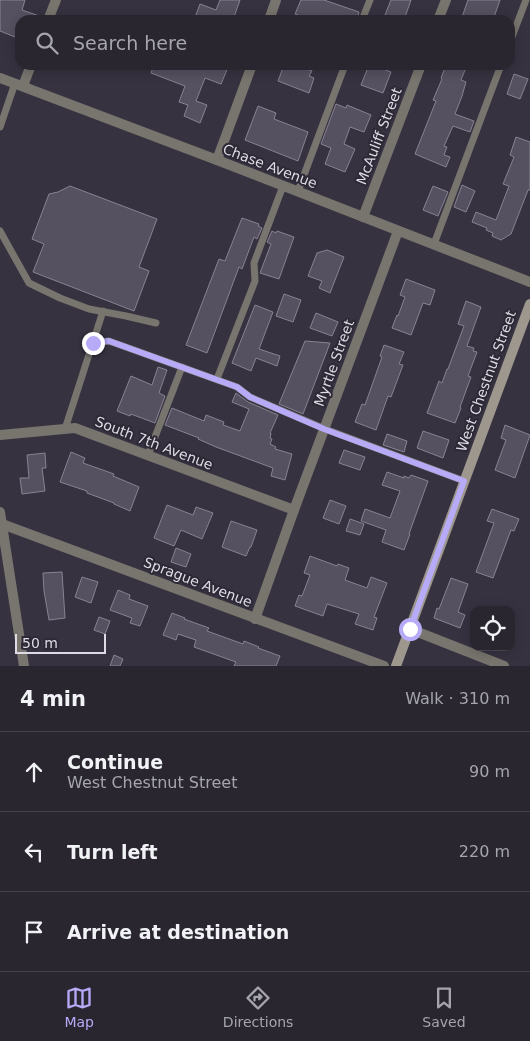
<!DOCTYPE html>
<html lang="en">
<head>
<meta charset="utf-8">
<style>
  :root { --surface:#292630; --page:#35323c; --text:#f1f3f6; --muted:#a5a5ab; --line:#45434c; --accent:#b7abf8 }
  body { margin:0; font-family:"DejaVu Sans",sans-serif; background:var(--page); color:var(--text) }
  .controls { position:absolute; right:15px; bottom:15px; display:grid; overflow:hidden; border-radius:10px; box-shadow:0 2px 12px #0003 }
  .controls button { width:45px; height:45px; display:grid; place-items:center; padding:0; border:0; border-bottom:1px solid var(--line); background:var(--surface); color:var(--text); font:25px sans-serif }
  .scale { position:absolute; left:15px; bottom:12px; width:91px; box-sizing:border-box; padding-left:5px; border:2px solid #dedbe4; border-top:0; font-size:14px; line-height:18px; white-space:nowrap; color:#dedbe4; -webkit-text-stroke:4px #2d2936; paint-order:stroke }
  .stop { position:absolute; width:15px; height:15px; margin:-11px; border:4px solid #b7abf8; border-radius:50%; background:#fff }
  .stop.end { background:#b7abf8; border-color:#fff; box-shadow:0 1px 5px #0008 }
  .list { margin:0; padding:0; list-style:none }
  h2 { display:flex; justify-content:space-between; align-items:center; height:65px; margin:0; padding:0 20px; font-size:21px }
  h2 small { font-size:16px; font-weight:400; color:var(--muted) }
  .list li { display:grid; grid-template-columns:32px 1fr auto; gap:15px; align-items:center; box-sizing:border-box; height:80px; padding:0 20px; border-top:1px solid var(--line) }
  .list b { display:block; font-size:19px; white-space:nowrap }
  .list p { margin:0; font-size:16px; white-space:nowrap; color:var(--muted) }
  .list em { font-size:16px; font-style:normal; color:var(--muted) }
  .icon { flex:none; width:28px; height:28px; fill:none; stroke:currentColor; stroke-width:2; stroke-linecap:round; stroke-linejoin:round }
  .map { position:relative; flex:none; width:530px; height:666px; overflow:hidden }
  .search { position:absolute; background:var(--surface); box-shadow:0 2px 12px #0003; left:15px; right:15px; top:15px; height:55px; display:flex; align-items:center; gap:12px; box-sizing:border-box; padding:0 18px; border-radius:15px; color:var(--muted); font-size:19px }
  .sheet { height:305px; background:var(--surface) }
  nav { display:flex; justify-content:space-around; align-items:center; box-sizing:border-box; height:70px; border-top:1px solid var(--line); background:var(--surface); font-size:14px; color:var(--muted) }
  nav a { display:grid; justify-items:center; gap:2px }
  nav .on { color:var(--accent) }
  .map>svg:first-child { display:block }
  .building { fill:#555160; stroke:#888393 }
  .lines { fill:none; stroke-linecap:round; stroke-linejoin:round }
  .service { stroke:#78746e; stroke-width:7 }
  .minor { stroke:#78746e; stroke-width:10 }
  .tertiary { stroke:#78746e; stroke-width:10 }
  .secondary { stroke:#9d978d; stroke-width:10 }
  .route { stroke:#b7abf8; stroke-width:6 }
  .labels { text-anchor:middle; stroke-width:4; stroke-linejoin:round; paint-order:stroke }
  .street-label { font-size:14px; fill:#dedbe4; stroke:#2d2936 }
</style>
</head>
<body>
<div class="map">
<svg width="530" height="666" viewBox="0 0 530 666">
  <rect width="100%" height="100%" fill="#373240"/>
  <g class="building">
    <polygon points="0,0 25,0 22,10 42,17 41,20 20,20 20,39 0,31"/>
    <polygon points="220,0 240,0 234,17 240,19 240,20 194,20 200,4 216,10"/>
    <polygon points="301,0 324,0 359,12 357,20 310,20 295,14"/>
    <polygon points="391,0 411,0 404,20 383,20"/>
    <polygon points="468,0 500,0 493,20 461,20"/>
    <polygon points="154,65 229,65 221,84 205,78 196,101 207,105 200,123 184,116 188,105 179,102 185,86 151,73"/>
    <polygon points="284,65 297,65 312,71 309,76 314,78 309,93 278,81"/>
    <polygon points="369,65 373,65 391,72 383,93 361,85"/>
    <polygon points="446,65 467,65 461,80 466,82 462,96 455,114 474,121 470,132 453,126 444,146 447,147 444,155 450,157 446,167 415,154 436,101 433,100 442,79 441,78"/>
    <polygon points="514,74 528,79 520,99 507,94"/>
    <polygon points="336,104 346,108 347,105 371,115 364,132 350,127 344,144 355,149 345,172 325,164 331,148 321,144"/>
    <polygon points="258,106 276,113 274,119 308,132 298,161 245,140"/>
    <polygon points="516,137 530,142 530,190 528,190 511,234 501,240 492,236 493,233 486,230 487,228 472,222 476,212 496,220 509,186 503,184 514,157 510,155"/>
    <polygon points="462,185 475,191 466,212 454,207"/>
    <polygon points="70,186 157,219 139,267 149,271 134,311 33,272 44,244 32,239 49,194 58,192"/>
    <polygon points="433,186 448,192 438,216 423,210"/>
    <polygon points="242,218 259,224 258,226 262,228 257,239 254,237 242,269 239,267 207,353 186,345 219,259 225,261"/>
    <polygon points="272,231 276,233 277,231 294,237 279,279 260,273 271,244 267,242"/>
    <polygon points="327,250 344,257 330,293 319,288 322,281 308,276 317,253"/>
    <polygon points="406,279 435,290 430,305 423,303 411,335 392,328 397,315 398,316 405,297 400,295"/>
    <polygon points="284,294 301,300 293,322 276,316"/>
    <polygon points="466,301 481,307 467,346 474,348 473,351 477,352 468,376 471,377 460,407 461,408 455,423 427,413 439,381 442,383 447,369 448,369 464,326 458,324"/>
    <polygon points="255,305 273,312 259,349 280,356 277,366 256,358 251,371 232,363"/>
    <polygon points="316,313 338,322 332,336 310,328"/>
    <polygon points="305,341 330,343 303,414 279,404"/>
    <polygon points="384,345 404,352 399,364 403,365 391,397 388,396 376,430 355,422 362,404 365,405 382,357 380,356"/>
    <polygon points="158,367 167,370 159,393 165,396 155,423 131,414 130,416 117,411 131,376 152,385"/>
    <polygon points="236,393 248,402 278,415 270,433 271,433 270,438 272,439 270,444 276,447 275,449 292,454 285,480 271,476 273,468 216,447 198,439 199,438 165,425 172,408 204,421 206,415 224,422 223,425 240,431 249,409 232,402"/>
    <polygon points="505,425 530,435 515,478 495,470 506,440 501,438"/>
    <polygon points="423,431 449,440 443,458 417,448"/>
    <polygon points="387,434 407,441 404,452 383,445"/>
    <polygon points="344,450 365,457 360,470 339,463"/>
    <polygon points="71,452 85,458 83,463 114,474 113,476 139,487 130,511 114,504 114,503 87,493 87,491 60,482"/>
    <polygon points="45,453 46,468 42,468 45,491 22,494 20,478 29,478 27,455"/>
    <polygon points="387,472 404,478 404,476 409,478 411,475 428,481 409,534 410,534 404,550 382,542 386,530 361,521 365,509 390,518 400,491 382,485"/>
    <polygon points="330,500 346,506 339,524 323,518"/>
    <polygon points="167,505 193,515 196,507 213,513 202,539 181,530 174,546 154,538"/>
    <polygon points="492,509 519,519 514,531 511,530 493,578 476,572 494,523 487,521"/>
    <polygon points="350,519 364,524 360,535 346,531"/>
    <polygon points="231,521 257,530 251,547 250,547 246,556 222,547"/>
    <polygon points="176,548 191,554 186,567 171,562"/>
    <polygon points="310,556 337,566 338,564 349,568 345,580 367,588 371,577 387,583 374,617 377,618 373,630 355,624 359,614 327,604 323,616 295,606 299,595 302,596 310,575 304,573"/>
    <polygon points="62,572 65,618 49,620 44,591 43,573"/>
    <polygon points="82,577 98,582 91,603 75,597"/>
    <polygon points="451,578 468,584 458,612 465,615 460,628 434,618 437,608 439,609"/>
    <polygon points="118,590 130,595 129,599 148,606 140,626 130,623 132,618 110,610"/>
    <polygon points="172,613 185,618 184,619 209,628 207,631 243,644 244,641 259,647 258,648 280,656 276,666 234,666 236,662 194,647 196,640 178,634 176,640 163,635"/>
    <polygon points="99,617 110,621 105,634 94,630"/>
    <polygon points="114,655 123,659 120,666 110,666"/>
  </g>
  <g class="lines">
    <g class="service">
      <polyline points="362,20 370,0"/>
      <polyline points="510,42 526,0"/>
      <polyline points="0,127 15,83"/>
      <polyline points="298,191 345,65"/>
      <polyline points="0,231 29,283 60,298 89,309 126,316 156,323"/>
      <polyline points="434,244 501,65"/>
      <polyline points="93,343 109,341 237,387 250,397 325,429 464,481"/>
      <polyline points="217,379 255,281 254,263 283,186"/>
      <polyline points="65,429 103,311"/>
      <polyline points="148,455 182,367"/>
    </g>
    <g class="minor">
      <polyline points="48,20 56,0"/>
      <polyline points="269,20 276,0"/>
      <polyline points="438,20 446,0"/>
      <polyline points="23,86 31,65"/>
      <polyline points="217,160 252,65"/>
      <polyline points="363,217 421,65"/>
      <polyline points="0,435 75,428 294,510"/>
      <polyline points="0,512 24,666"/>
      <polyline points="2,524 384,666"/>
      <polyline points="255,619 294,510 398,231"/>
      <polyline points="410,629 504,666"/>
    </g>
    <polyline class="tertiary" points="0,78 217,160 530,282"/>
    <polyline class="secondary" points="396,666 530,304"/>
  </g>
  <g class="lines">
    <polyline class="route" points="93,343 109,341 237,387 250,397 324,429 464,481 410,629"/>
  </g>
  <g class="labels">
    <g class="street-label">
      <text transform="translate(379 136) rotate(-69)" y="5">McAuliff Street</text>
      <text transform="translate(270 166) rotate(21)" y="5">Chase Avenue</text>
      <text transform="translate(334 363) rotate(-70)" y="5">Myrtle Street</text>
      <text transform="translate(486 381) rotate(-70)" y="5">West Chestnut Street</text>
      <text transform="translate(154 443) rotate(21)" y="5">South 7th Avenue</text>
      <text transform="translate(198 582) rotate(21)" y="5">Sprague Avenue</text>
    </g>
  </g>
</svg>
<div class="controls">
<button><svg class="icon" aria-label="locate" viewBox="0 0 24 24"><circle cx="12" cy="12" r="6"/><path d="M12 2v4M12 18v4M2 12h4M18 12h4"/></svg></button>
</div>
<div class="scale">50 m</div>
<div class="stop" style="left:410px;top:629px"></div>
<div class="stop end" style="left:93px;top:343px"></div>
<div class="search"><svg class="icon" aria-label="search" viewBox="0 0 24 24"><circle cx="10" cy="10" r="6"/><path d="M15 15l6 6"/></svg>Search here</div>
</div>
<section class="sheet">
<h2>4 min<small>Walk · 310 m</small></h2>
<ul class="list">
<li><svg class="icon" aria-label="ahead" viewBox="0 0 24 24"><path d="M12 20V5M6 11l6-6 6 6"/></svg><div><b>Continue</b><p>West Chestnut Street</p></div><em>90 m</em></li>
<li><svg class="icon" aria-label="left" viewBox="0 0 24 24"><path d="M17 20v-9H6M10 6l-5 5 5 5"/></svg><div><b>Turn left</b></div><em>220 m</em></li>
<li><svg class="icon" aria-label="arrive" viewBox="0 0 24 24"><path d="M6 21V4h12l-3 4 3 4H6"/></svg><div><b>Arrive at destination</b></div></li>
</ul>
</section>
<nav>
<a class="on"><svg class="icon" aria-label="map" viewBox="0 0 24 24"><path d="M3 6l6-2 6 2 6-2v14l-6 2-6-2-6 2zM9 4v14M15 6v14"/></svg>Map</a>
<a><svg class="icon" aria-label="directions" viewBox="0 0 24 24"><path d="M12 3l9 9-9 9-9-9zM9 14v-3h6M13 9l2 2-2 2"/></svg>Directions</a>
<a><svg class="icon" aria-label="saved" viewBox="0 0 24 24"><path d="M7 4h10v16l-5-4-5 4z"/></svg>Saved</a>
</nav>
</body>
</html>
